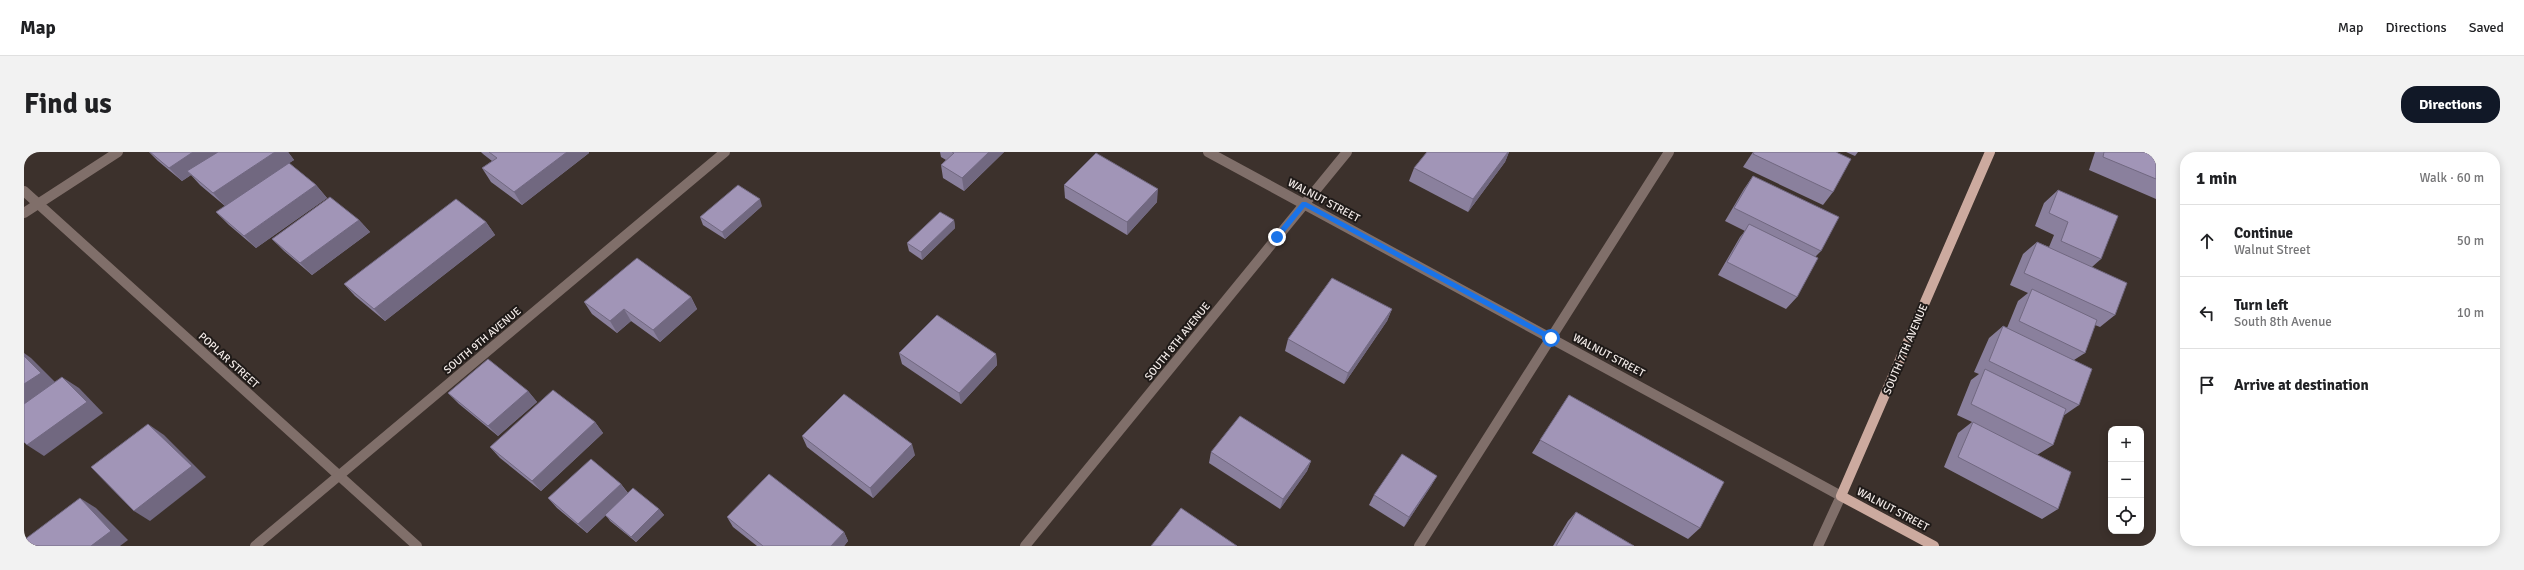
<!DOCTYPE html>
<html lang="en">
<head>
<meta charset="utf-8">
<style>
  :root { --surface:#fff; --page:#f2f2f2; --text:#202124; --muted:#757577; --line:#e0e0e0; --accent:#111827 }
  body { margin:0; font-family:Signika,sans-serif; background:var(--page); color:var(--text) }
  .controls { position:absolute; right:12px; bottom:12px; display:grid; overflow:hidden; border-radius:8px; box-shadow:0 2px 10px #0003 }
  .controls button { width:36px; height:36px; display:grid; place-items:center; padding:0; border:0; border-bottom:1px solid var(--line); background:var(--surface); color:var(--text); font:20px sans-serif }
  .stop { position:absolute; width:12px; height:12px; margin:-9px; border:3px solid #1a73e8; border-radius:50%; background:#fff }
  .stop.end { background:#1a73e8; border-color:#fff; box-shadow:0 1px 4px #0008 }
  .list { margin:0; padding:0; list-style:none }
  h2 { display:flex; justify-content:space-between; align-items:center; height:52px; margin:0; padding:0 16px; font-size:17px }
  h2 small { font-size:13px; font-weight:400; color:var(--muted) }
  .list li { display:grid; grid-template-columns:26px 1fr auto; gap:12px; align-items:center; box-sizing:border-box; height:72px; padding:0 16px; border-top:1px solid var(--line) }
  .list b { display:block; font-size:15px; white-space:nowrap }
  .list p { margin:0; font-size:13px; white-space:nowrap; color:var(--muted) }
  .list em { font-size:13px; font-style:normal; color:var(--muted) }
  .icon { flex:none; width:22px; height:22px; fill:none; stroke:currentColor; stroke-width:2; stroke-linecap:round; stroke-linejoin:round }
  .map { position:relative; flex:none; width:2132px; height:394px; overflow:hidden; border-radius:16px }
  header { display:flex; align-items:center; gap:24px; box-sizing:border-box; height:56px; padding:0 20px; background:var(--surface); border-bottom:1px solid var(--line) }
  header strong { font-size:19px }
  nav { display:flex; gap:22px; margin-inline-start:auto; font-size:14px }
  .intro { display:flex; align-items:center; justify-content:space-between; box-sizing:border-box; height:96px; padding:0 24px }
  h1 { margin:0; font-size:28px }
  .button { padding:10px 18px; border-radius:16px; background:var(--accent); color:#fff; font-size:14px; font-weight:700 }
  main { display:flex; gap:24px; padding:0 24px }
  aside { flex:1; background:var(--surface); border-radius:16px; box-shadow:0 2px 10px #0003 }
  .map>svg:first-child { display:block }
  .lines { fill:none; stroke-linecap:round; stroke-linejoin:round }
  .minor { stroke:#806f6a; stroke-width:10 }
  .major { stroke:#ccaa9f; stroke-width:10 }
  .wall { fill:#8a809d }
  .shaded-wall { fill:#716880 }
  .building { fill:#a195b7; stroke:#716880 }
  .route { fill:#1a73e8 }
  .labels { text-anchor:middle; stroke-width:4; stroke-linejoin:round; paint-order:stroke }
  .street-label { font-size:11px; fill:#f3ebe8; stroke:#1f1a18 }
</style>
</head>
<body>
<header>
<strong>Map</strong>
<nav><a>Map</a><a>Directions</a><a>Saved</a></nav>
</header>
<div class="intro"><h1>Find us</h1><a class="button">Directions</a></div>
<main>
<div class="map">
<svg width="2132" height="394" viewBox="0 0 2132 394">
  <rect width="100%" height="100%" fill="#3c312c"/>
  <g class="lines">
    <g class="minor">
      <polyline points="1184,0 1817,344 1794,394"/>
      <polyline points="0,39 393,394"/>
      <polyline points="0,61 94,0"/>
      <polyline points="231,394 701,0"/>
      <polyline points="1001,394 1323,0"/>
      <polyline points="1395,394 1645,0"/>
    </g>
    <polyline class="major" points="1910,394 1817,344 1966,0"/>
  </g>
  <g class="wall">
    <polygon points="125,0 264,0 270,8 265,11 292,33 303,46 232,96 205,73 192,60 220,42 201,54 176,33 167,23 158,29 134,9"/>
    <polygon points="457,0 565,0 565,1 498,53 467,30 458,16 468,9 459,2"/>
    <polygon points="916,0 980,0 940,39 919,26 917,13 922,8 917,5"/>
    <polygon points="1403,0 1485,0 1481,10 1444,60 1385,29 1390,16"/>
    <polygon points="1729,0 1812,0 1809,40 1799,53 1719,15"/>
    <polygon points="1822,0 1834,0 1831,4"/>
    <polygon points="2071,0 2132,0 2132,47 2065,18"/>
    <polygon points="1729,24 1797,99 1791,105 1773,145 1762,157 1694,123 1716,85 1721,79 1701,69 1720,37"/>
    <polygon points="1040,33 1133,50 1103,83 1041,46"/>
    <polygon points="2034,38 2077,107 2068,115 2091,163 2076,175 2071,173 2061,201 2050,208 2055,253 2039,264 2029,293 2013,303 2034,357 2018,367 1920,315 1934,281 1948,270 1933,263 1947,228 1955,222 1950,220 1965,186 1979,174 1983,176 1994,149 2004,141 1986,133 1999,102 2013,90 2025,95 2030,83 2011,74 2020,51"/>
    <polygon points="738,54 701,87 679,73 676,65"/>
    <polygon points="335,68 346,80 288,123 260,99 248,87"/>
    <polygon points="930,68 931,76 898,108 885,99 883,91"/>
    <polygon points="462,70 471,83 361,169 331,144 320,132"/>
    <polygon points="667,145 673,157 636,190 607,169 593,181 568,162 560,150"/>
    <polygon points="1368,157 1363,169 1320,232 1261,199 1264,187"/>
    <polygon points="875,201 972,202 973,213 937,252 878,212"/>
    <polygon points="504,239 513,250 474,284 435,252 424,241"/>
    <polygon points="1545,243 1676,376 1664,387 1508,301"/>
    <polygon points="571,270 579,281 517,339 476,306 466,295"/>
    <polygon points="778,284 891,303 849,346 783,295"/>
    <polygon points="1187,300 1287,309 1283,319 1256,357 1185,311"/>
    <polygon points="1413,324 1407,334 1380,375 1345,353 1350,343"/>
    <polygon points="597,332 604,341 635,357 640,363 612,390 586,369 582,363 563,381 533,356 524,346"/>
    <polygon points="1552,360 1610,394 1529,394 1544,369"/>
    <polygon points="703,365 820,380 824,389 820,394 733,394 709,375"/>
  </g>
  <g class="shaded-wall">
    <polygon points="169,0 202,0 163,19 167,23 158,29 145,16"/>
    <polygon points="251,0 264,0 270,8 201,54 189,41"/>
    <polygon points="543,0 565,0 565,1 498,53 490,40"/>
    <polygon points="965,0 980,0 940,39 938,26"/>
    <polygon points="1484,0 1485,0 1481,10 1444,60 1449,47"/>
    <polygon points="292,33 303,46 232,96 220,84"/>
    <polygon points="1134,37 1133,50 1103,83 1103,70"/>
    <polygon points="736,47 738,54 701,87 698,80"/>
    <polygon points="335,68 346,80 288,123 276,111"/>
    <polygon points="930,68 931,76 898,108 897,100"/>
    <polygon points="462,70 471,83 361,169 350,157"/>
    <polygon points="667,145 673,157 636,190 629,178"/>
    <polygon points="600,157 607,169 593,181 586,169"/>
    <polygon points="1368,157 1363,169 1320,232 1324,221"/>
    <polygon points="0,201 7,206 33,232 0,256"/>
    <polygon points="972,202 973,213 937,252 935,241"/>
    <polygon points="38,225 55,236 79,261 20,304 3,293"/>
    <polygon points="504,239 513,250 474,284 464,274"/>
    <polygon points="571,270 579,281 517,339 508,329"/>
    <polygon points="124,272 140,283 182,325 126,369 110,359"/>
    <polygon points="888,292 891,303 849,346 846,336"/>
    <polygon points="1287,309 1283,319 1256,357 1259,347"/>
    <polygon points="1413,324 1407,334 1380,375 1385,365"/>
    <polygon points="597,332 604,342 563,381 554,372"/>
    <polygon points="56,346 72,356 104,388 96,394 67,394"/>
    <polygon points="635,357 640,363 612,390 607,385"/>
    <polygon points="820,380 824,389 820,394 807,394"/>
  </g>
  <g class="building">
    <polygon points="126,0 169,0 145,16"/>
    <polygon points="194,0 251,0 189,41 163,19"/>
    <polygon points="465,0 543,0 490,40 458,16 473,6"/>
    <polygon points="928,0 965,0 938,26 917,13 930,1"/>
    <polygon points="1403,0 1484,0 1449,47 1390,16"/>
    <polygon points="1730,0 1812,0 1827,7 1809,40 1729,2"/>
    <polygon points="2080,0 2132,0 2132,27 2079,5"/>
    <polygon points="1072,1 1134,37 1103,70 1040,33"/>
    <polygon points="265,11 292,33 220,84 192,60"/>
    <polygon points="1729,24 1815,65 1797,99 1710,56"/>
    <polygon points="714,33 736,47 698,80 676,65"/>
    <polygon points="2034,38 2094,64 2077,107 2037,89 2044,70 2025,61"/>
    <polygon points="306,45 335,68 276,111 248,87"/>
    <polygon points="432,47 462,70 350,157 320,132"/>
    <polygon points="916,60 930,68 897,100 883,91"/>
    <polygon points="1725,72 1794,106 1773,145 1703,110"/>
    <polygon points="2013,90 2103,131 2091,163 2000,121"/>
    <polygon points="613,106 667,145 629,178 600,157 586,169 560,150"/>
    <polygon points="1308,126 1368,157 1324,221 1264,187"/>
    <polygon points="2008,137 2073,168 2061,201 1995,169"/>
    <polygon points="913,163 972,202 935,241 875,201"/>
    <polygon points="1979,174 2068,217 2055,253 1965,209"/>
    <polygon points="0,204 17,221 0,232"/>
    <polygon points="464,207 504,239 464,274 424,241"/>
    <polygon points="1961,217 2042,257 2029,293 1947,252"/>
    <polygon points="38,225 63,250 3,293 0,290 0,252"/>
    <polygon points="529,238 571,270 508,329 466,295"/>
    <polygon points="820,242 888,292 846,336 778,284"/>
    <polygon points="1545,243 1700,330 1676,376 1516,288"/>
    <polygon points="1216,264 1287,309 1259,347 1187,300"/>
    <polygon points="1949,270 2047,320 2034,357 1934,305"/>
    <polygon points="124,272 168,314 110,359 67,315"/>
    <polygon points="1378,302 1413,324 1385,365 1350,343"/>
    <polygon points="567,307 597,332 554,372 524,346"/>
    <polygon points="745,322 820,380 807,394 739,394 703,365"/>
    <polygon points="609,336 635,357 607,385 581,363"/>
    <polygon points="56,346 87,379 67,394 0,394 0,388"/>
    <polygon points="1157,356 1213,394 1127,394"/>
    <polygon points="1552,360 1610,394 1532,394"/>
  </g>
  <polygon class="route" points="1278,50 1282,50 1529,184 1529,188 1525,188 1281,55 1255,87 1251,87 1251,83"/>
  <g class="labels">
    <g class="street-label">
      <text transform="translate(1300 48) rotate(28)" y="4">WALNUT STREET</text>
      <text transform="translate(458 188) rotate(-40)" y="4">SOUTH 9TH AVENUE</text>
      <text transform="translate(1153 189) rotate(-51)" y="4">SOUTH 8TH AVENUE</text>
      <text transform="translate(1881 197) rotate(-67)" y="4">SOUTH 7TH AVENUE</text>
      <text transform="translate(1585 203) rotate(28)" y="4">WALNUT STREET</text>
      <text transform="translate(205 208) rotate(42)" y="4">POPLAR STREET</text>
      <text transform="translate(1869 357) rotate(28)" y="4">WALNUT STREET</text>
    </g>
  </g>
</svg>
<div class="controls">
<button>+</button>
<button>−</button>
<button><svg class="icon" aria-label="locate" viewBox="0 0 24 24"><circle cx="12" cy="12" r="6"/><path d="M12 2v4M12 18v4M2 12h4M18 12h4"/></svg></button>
</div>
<div class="stop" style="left:1527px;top:186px"></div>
<div class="stop end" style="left:1253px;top:85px"></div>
</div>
<aside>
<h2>1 min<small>Walk · 60 m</small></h2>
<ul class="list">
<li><svg class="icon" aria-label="ahead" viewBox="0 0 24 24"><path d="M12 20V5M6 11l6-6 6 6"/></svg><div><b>Continue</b><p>Walnut Street</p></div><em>50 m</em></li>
<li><svg class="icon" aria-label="left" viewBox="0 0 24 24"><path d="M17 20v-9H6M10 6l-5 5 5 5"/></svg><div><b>Turn left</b><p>South 8th Avenue</p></div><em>10 m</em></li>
<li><svg class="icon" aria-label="arrive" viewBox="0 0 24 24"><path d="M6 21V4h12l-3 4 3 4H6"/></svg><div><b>Arrive at destination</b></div></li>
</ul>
</aside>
</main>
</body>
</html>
